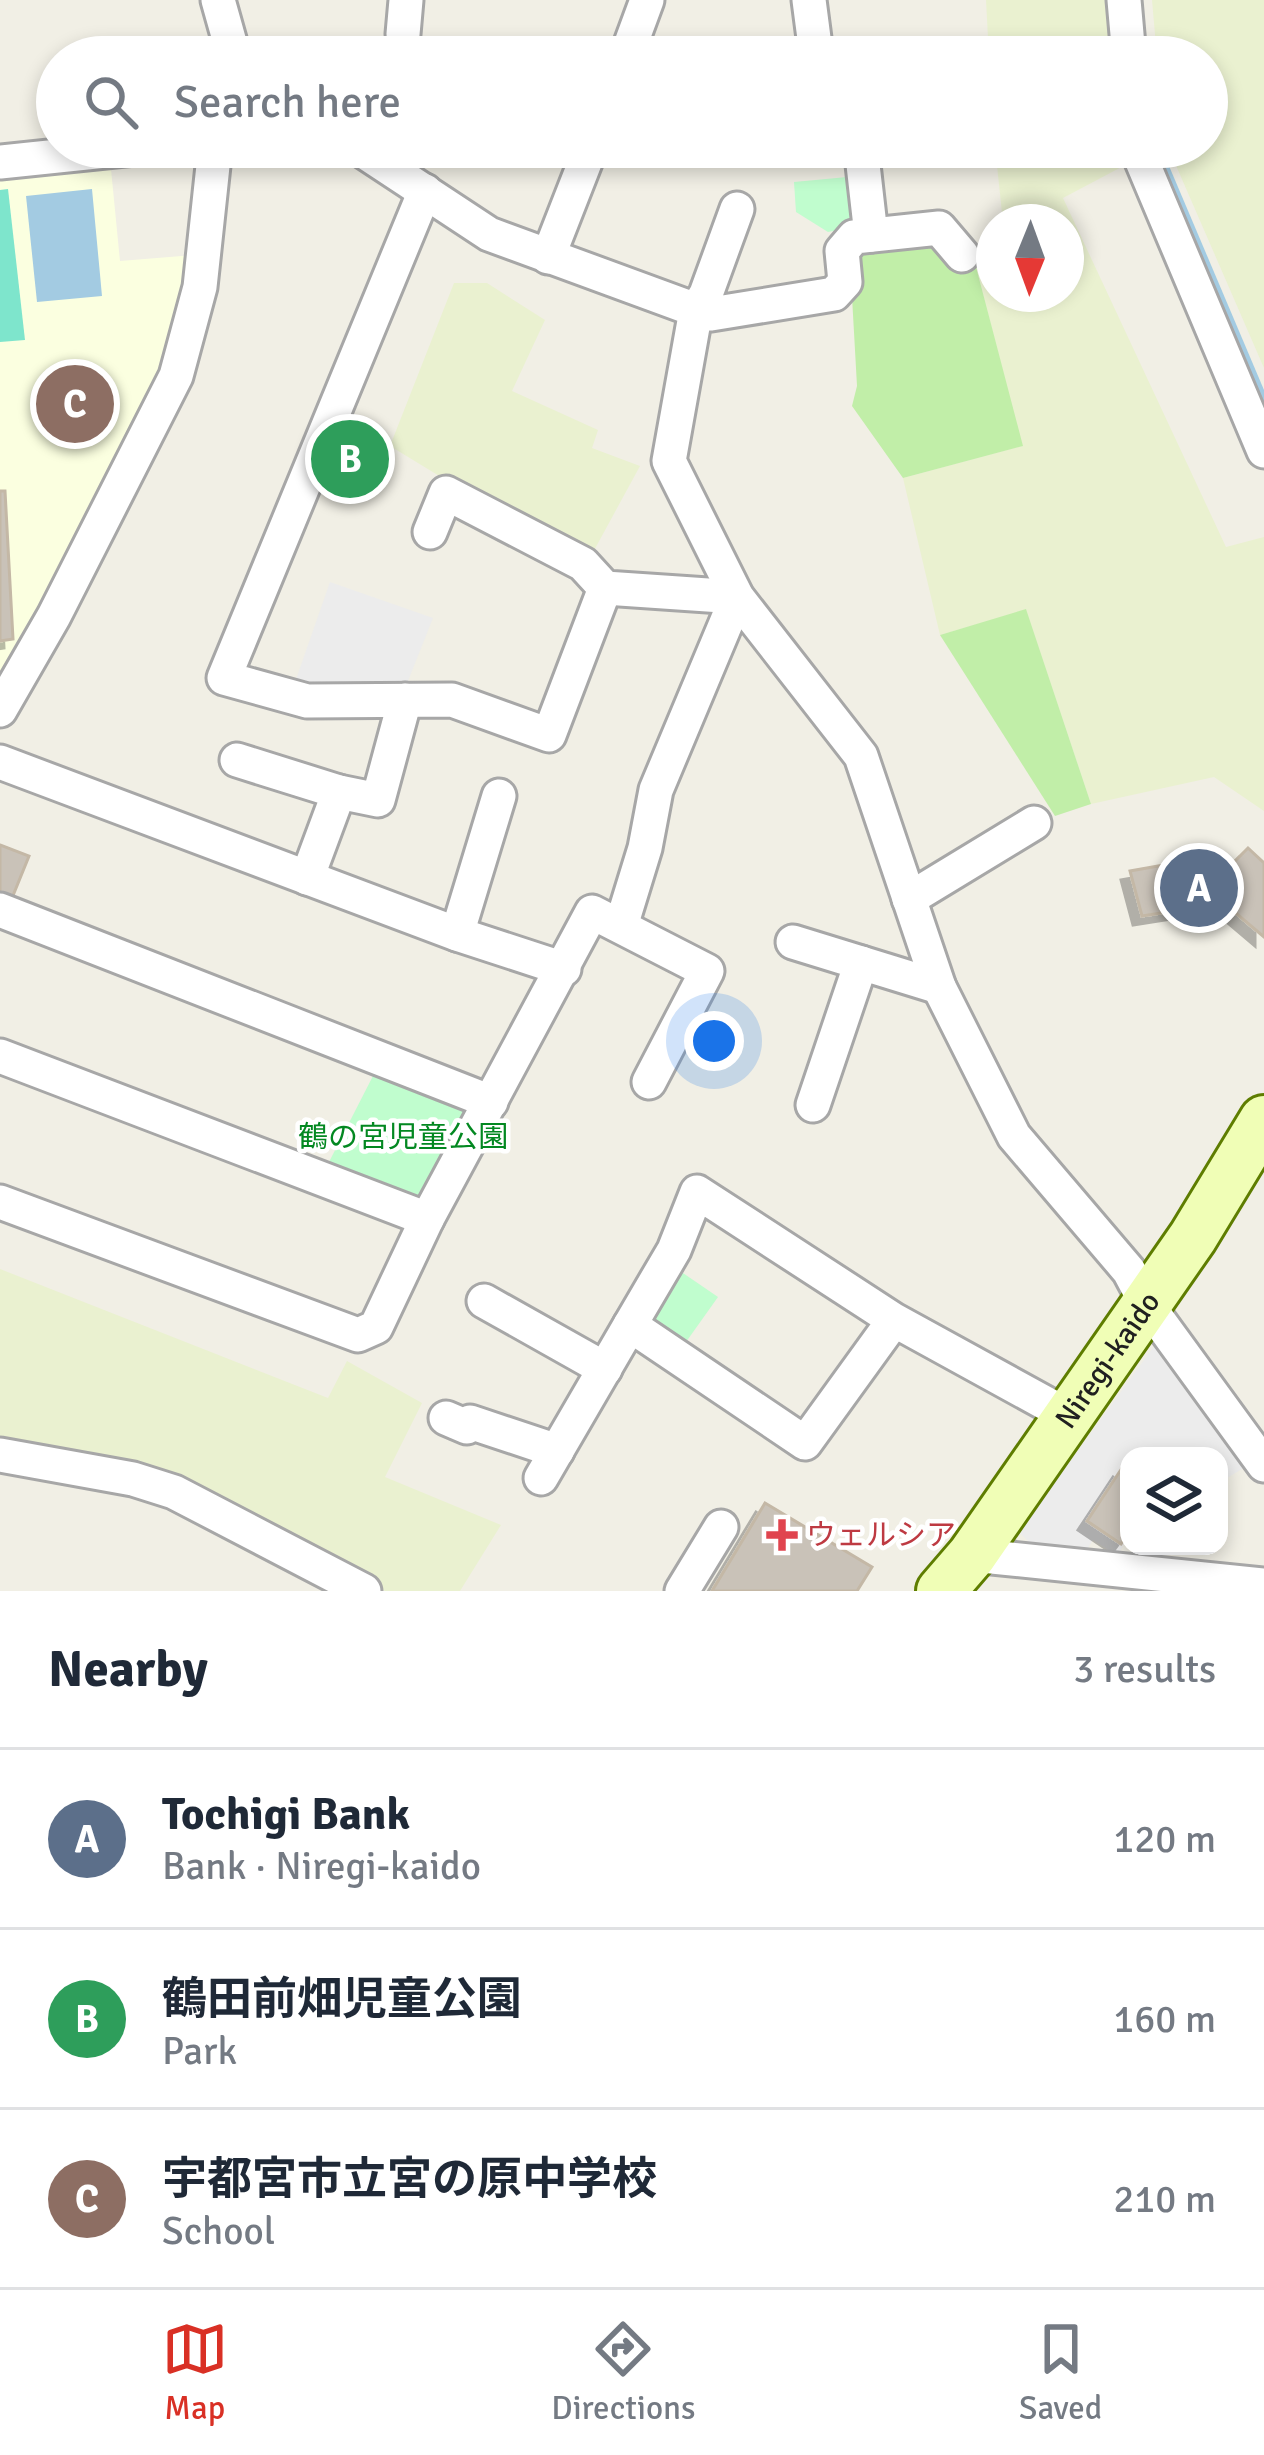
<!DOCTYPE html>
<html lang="en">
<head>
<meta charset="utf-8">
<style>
  :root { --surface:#fff; --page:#f6f6f7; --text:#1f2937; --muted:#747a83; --line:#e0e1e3; --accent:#d93025 }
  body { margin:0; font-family:Signika,"Noto Sans JP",sans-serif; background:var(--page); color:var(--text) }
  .controls { position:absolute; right:36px; bottom:36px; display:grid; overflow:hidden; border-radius:24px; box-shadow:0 6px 18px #0003 }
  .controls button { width:108px; height:108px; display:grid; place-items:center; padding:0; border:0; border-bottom:3px solid var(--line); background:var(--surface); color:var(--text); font:60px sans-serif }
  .compass { position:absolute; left:976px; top:204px; width:108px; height:108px; border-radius:50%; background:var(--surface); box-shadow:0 6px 18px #0003; rotate:181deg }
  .you { position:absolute; left:714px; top:1041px; width:42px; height:42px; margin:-30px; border:9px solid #fff; border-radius:50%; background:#1a73e8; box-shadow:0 0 0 18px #1a73e833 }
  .badge { display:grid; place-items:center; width:78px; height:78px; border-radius:50%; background:var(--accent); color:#fff; font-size:39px; font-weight:700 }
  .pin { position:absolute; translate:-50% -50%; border:6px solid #fff; box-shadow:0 3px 12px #0006 }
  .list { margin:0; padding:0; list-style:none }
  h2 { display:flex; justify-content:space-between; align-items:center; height:156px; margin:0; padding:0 48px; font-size:51px }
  h2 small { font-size:39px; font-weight:400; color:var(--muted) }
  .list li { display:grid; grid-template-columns:78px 1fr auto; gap:36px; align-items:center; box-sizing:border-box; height:180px; padding:0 48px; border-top:3px solid var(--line) }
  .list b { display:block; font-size:45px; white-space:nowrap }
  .list p { margin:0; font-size:39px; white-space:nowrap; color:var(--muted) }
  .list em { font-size:39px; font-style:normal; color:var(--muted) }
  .icon { flex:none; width:66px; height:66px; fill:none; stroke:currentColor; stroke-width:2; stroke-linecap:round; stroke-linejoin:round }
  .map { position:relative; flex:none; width:1264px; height:1591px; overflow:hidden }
  .search { position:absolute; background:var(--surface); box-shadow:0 6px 18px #0003; left:36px; right:36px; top:36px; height:132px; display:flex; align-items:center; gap:30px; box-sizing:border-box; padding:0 42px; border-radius:66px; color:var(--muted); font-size:45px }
  .sheet { height:696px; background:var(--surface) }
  nav { display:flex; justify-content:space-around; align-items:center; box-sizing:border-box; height:168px; border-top:3px solid var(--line); background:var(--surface); font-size:33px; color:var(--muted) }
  nav a { display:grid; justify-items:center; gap:6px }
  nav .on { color:var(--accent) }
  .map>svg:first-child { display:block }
  .education { fill:#fbffe0 }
  .farmland { fill:#eaf1d0 }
  .grass { fill:#c1eea8 }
  .park { fill:#c0fdce }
  .pitch { fill:#7ee5cc }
  .parking { fill:#ececec }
  .water { fill:#a3cbe2 }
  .building { fill:#c9c2b8; stroke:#c4b8a6; stroke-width:3; filter:url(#shadow) }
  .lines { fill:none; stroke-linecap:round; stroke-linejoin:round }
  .street-casing { stroke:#a7a7a7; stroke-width:39 }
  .secondary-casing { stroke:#5e7d00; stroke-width:54 }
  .street { stroke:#fff; stroke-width:33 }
  .secondary { stroke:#f0feb6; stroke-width:48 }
  .health-dot { fill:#e0444e; stroke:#fff; stroke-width:4.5 }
  .labels { text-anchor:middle; stroke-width:9; stroke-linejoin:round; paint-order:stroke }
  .park-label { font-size:30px; fill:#038821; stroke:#fff }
  .street-label { font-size:30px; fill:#202020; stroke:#fff }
  .health-label { font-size:30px; fill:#be3a42; stroke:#fff; text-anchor:start }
</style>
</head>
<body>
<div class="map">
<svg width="1264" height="1591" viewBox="0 0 1264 1591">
  <defs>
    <filter id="shadow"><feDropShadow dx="-9" dy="9" stdDeviation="0" flood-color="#0004"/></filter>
  </defs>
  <rect width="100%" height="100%" fill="#f1efe5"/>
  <polygon class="education" points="110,159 120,261 194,255 168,374 132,434 0,680 0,172"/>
  <g class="farmland">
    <polygon points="986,0 1110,0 1112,57 989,57"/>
    <polygon points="1152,0 1264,0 1264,368 1168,147 1207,147 1207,57 1157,57"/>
    <polygon points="995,147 1122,147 1129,163 1063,198 1226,547 1264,537 1264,811 1214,777 1091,804 1026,610 940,635 903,478 1022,446 975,263 994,254 994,294 1066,294 1066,222 1003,222"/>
    <polygon points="454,283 487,283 545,320 512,391 598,430 592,448 640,466 591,556 459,488 390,446"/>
    <polygon points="0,1269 328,1398 347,1361 422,1403 385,1477 501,1525 460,1591 385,1591 182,1482 0,1446"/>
  </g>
  <g class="grass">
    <polygon points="937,241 975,263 1023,446 903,478 852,406 857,386 850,261 862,245"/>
    <polygon points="1026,609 1091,804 1055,816 940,635"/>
  </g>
  <g class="park">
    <polygon points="847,177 853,219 843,229 828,232 796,212 794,182"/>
    <polygon points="349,420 379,433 351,498 322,486"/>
    <polygon points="375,1072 474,1114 430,1200 329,1162"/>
    <polygon points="680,1271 718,1297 681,1349 650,1318"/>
  </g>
  <polygon class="pitch" points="8,189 25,340 0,342 0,190"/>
  <g class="parking">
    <polygon points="330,582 433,618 404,691 294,685"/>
    <polygon points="1160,1338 1255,1461 1219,1483 1219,1456 1129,1456 1129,1473 1122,1469 1087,1520 1121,1544 1129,1533 1118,1556 1093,1540 1081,1559 1041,1554 1019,1532"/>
  </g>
  <g class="water">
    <polygon points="1146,147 1161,147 1264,390 1264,423"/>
    <polygon points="92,189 102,296 37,302 26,196"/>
  </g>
  <g class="building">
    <polygon points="0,491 5,491 13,639 0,641"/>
    <polygon points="0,845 29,856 12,898 0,893"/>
    <polygon points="1248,848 1264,863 1264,937 1224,903 1142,916 1130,871 1209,857 1213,873 1225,871"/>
    <polygon points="1122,1468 1129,1473 1129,1533 1121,1544 1087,1521"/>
    <polygon points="765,1503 872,1567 857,1591 712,1591"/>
  </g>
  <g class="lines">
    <defs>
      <g id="street">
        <polyline points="218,0 234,57"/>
        <polyline points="809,0 815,46 825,57"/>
        <polyline points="1124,0 1129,57"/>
        <polyline points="403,34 406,0"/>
        <polyline points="626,57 647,0"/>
        <polyline points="357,147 489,234 696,310 669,461 737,597 861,756 939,987 1014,1136 1129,1271 1146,1303 1264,1465"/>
        <polyline points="861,147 871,235"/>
        <polyline points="1136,147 1264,451"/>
        <polyline points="0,162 144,147"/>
        <polyline points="425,191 224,678 307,701 452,700 549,735 605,588"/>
        <polyline points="737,209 706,294 696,310 711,314 834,294 845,282 842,251 854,237 939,228 962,255"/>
        <polyline points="548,257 591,147"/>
        <polyline points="430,532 446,493 583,564 605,588 737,597 656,790 645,848 621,926"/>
        <polyline points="0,710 54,616 176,376 200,287 215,147"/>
        <polyline points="237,760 339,792 378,800 405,700"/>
        <polyline points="0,762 457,934 564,969"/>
        <polyline points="307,878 339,792"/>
        <polyline points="909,899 1034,823"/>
        <polyline points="0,910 491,1102"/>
        <polyline points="457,934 499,796"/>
        <polyline points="793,942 939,987"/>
        <polyline points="0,1056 427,1219"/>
        <polyline points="813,1105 861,963"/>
        <polyline points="0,1202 358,1335 376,1327 427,1219 592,912 707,971 649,1082"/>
        <polyline points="484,1301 605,1369"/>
        <polyline points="894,1320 805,1443 630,1325 674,1250 697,1192 894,1320 1067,1415"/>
        <polyline points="446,1418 467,1427 470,1422 557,1451"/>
        <polyline points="0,1455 133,1479 174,1492 364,1591"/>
        <polyline points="541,1478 630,1325"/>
        <polyline points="972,1555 1264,1585"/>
        <polyline points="682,1591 721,1527"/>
      </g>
      <g id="secondary">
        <path id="s1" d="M941,1591L972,1555L1193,1237L1264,1120"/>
      </g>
    </defs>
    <use href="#street" class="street-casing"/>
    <use href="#secondary" class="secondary-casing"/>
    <use href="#street" class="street"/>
    <use href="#secondary" class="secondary"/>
  </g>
  <path class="health-dot" d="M776 1517h12v12h12v12h-12v12h-12v-12h-12v-12h12z"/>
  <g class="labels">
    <g class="park-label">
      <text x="403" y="1147">鶴の宮児童公園</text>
    </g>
    <g class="street-label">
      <text dy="10" stroke="none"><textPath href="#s1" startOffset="285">Niregi-kaido</textPath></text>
    </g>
    <g class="health-label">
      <text x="806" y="1545">ウェルシア</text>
    </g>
  </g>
</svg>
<div class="controls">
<button><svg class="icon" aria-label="layers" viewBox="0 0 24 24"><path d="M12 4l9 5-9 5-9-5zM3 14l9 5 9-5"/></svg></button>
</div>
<svg class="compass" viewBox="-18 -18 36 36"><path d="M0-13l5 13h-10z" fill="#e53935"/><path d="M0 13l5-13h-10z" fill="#747a83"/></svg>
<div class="you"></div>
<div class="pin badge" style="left:1199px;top:888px;background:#5c6f8a">A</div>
<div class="pin badge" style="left:350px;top:459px;background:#2e9e5b">B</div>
<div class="pin badge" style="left:75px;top:404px;background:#8d6e63">C</div>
<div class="search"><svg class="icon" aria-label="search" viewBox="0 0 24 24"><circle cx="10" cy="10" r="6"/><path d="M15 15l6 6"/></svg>Search here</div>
</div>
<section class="sheet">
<h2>Nearby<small>3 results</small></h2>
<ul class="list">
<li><span class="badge" style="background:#5c6f8a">A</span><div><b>Tochigi Bank</b><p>Bank · Niregi-kaido</p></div><em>120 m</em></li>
<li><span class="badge" style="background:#2e9e5b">B</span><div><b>鶴田前畑児童公園</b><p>Park</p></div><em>160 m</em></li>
<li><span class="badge" style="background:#8d6e63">C</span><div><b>宇都宮市立宮の原中学校</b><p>School</p></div><em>210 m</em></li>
</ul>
</section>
<nav>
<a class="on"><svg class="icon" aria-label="map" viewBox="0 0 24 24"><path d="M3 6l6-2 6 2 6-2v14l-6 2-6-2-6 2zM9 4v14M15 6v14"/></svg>Map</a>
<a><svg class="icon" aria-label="directions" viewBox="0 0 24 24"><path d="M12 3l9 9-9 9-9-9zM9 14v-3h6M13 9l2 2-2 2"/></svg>Directions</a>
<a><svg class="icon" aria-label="saved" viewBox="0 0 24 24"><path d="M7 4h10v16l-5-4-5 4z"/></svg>Saved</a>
</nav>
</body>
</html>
